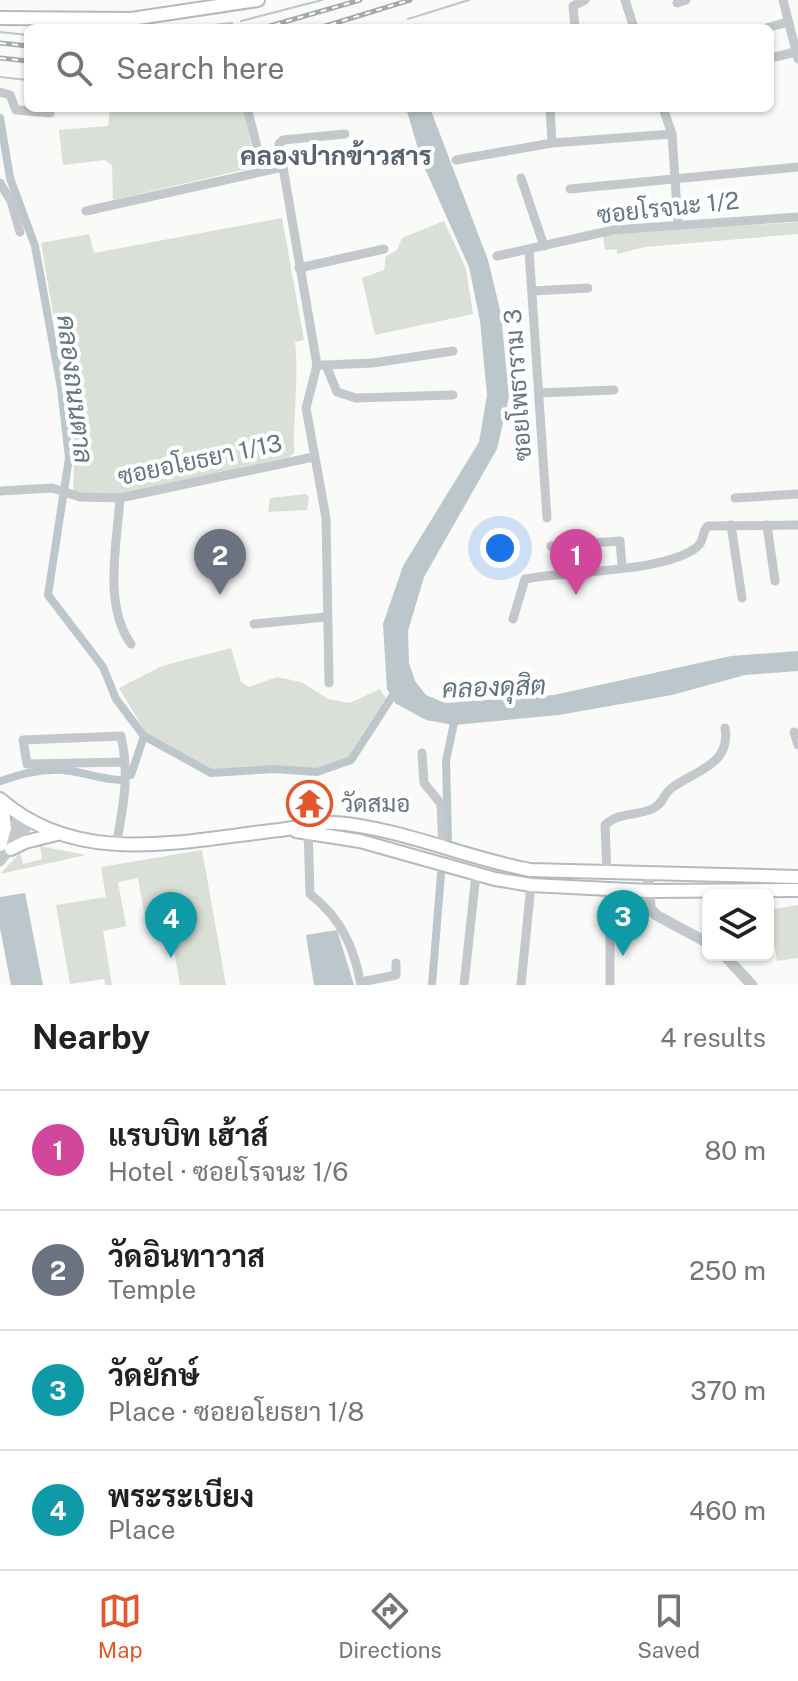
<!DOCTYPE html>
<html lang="en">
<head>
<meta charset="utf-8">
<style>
  :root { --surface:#fff; --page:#f2f2f2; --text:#202124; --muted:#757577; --line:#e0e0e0; --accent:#e4572e }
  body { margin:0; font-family:"Public Sans",Sarabun,sans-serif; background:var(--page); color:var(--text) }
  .controls { position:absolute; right:24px; bottom:24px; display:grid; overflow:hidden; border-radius:12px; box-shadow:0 2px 6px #0004 }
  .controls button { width:72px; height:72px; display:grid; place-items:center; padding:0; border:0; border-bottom:2px solid var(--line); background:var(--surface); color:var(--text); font:40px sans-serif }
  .you { position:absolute; left:500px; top:548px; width:28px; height:28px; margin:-20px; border:6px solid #fff; border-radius:50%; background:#1a73e8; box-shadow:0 0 0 12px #1a73e833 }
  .badge { display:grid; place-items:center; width:52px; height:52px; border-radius:50%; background:var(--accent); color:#fff; font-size:26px; font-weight:700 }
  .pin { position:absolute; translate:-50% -66px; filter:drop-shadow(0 2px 4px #0008) }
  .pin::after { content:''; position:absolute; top:42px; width:28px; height:24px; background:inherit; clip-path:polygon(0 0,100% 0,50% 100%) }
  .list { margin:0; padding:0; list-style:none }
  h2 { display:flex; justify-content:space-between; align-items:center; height:104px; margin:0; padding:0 32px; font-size:34px }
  h2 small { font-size:26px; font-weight:400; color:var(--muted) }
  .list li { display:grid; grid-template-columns:52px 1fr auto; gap:24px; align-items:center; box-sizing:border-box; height:120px; padding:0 32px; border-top:2px solid var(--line) }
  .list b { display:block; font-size:30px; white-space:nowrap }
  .list p { margin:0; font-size:26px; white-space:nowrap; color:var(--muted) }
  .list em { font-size:26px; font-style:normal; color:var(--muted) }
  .icon { flex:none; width:44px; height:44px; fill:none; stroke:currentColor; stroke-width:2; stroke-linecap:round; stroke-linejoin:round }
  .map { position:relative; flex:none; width:798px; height:985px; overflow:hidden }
  .search { position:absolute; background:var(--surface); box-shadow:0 2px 6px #0004; left:24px; right:24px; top:24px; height:88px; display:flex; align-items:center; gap:20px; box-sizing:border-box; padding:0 28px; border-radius:12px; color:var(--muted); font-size:30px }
  .sheet { height:584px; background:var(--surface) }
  nav { display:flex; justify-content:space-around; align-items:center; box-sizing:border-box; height:112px; border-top:2px solid var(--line); background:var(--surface); font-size:22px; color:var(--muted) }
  nav a { display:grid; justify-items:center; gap:4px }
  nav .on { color:var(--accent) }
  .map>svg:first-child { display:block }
  .green { fill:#dadfd7 }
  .water { fill:#bbc7cb }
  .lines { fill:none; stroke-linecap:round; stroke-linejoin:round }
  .stream { stroke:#bbc7cb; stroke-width:2 }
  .canal { stroke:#bbc7cb; stroke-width:8 }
  .secondary-casing { stroke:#b3babf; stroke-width:16 }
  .minor { stroke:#c3c8cc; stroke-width:9 }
  .tertiary { stroke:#c3c8cc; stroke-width:11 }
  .secondary { stroke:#fff; stroke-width:12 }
  .rail-casing { stroke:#a2aab0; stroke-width:5 }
  .rail { stroke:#fff; stroke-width:2; stroke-dasharray:6; stroke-linecap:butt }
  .labels { text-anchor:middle; stroke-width:8; stroke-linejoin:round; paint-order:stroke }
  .street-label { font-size:24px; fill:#657683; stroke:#fff }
  .poi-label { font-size:24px; fill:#657683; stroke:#fff; text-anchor:start }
  .neighbourhood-label { font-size:26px; font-weight:bold; fill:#57646e; stroke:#fff }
  .water-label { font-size:26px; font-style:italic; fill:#60757c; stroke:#fff }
</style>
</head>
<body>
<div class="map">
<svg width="798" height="985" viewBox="0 0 798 985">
  <rect width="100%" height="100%" fill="#fafaf8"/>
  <g class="green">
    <polygon points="110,108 243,108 256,167 113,200 112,165 105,160 63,165 59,130 108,126"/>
    <path d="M282,218L304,340L295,342C299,379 293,416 294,453L289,457L121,496L73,493L75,442L41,243L89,234L94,253Z"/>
    <polygon points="444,221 466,269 473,314 375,335 362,278 384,270 386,256 397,250 402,238"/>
    <polygon points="798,222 798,234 645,247 617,254 617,249 605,250 603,236 617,234"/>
    <polygon points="306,494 309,497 307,510 268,512 270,498"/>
    <polygon points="231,648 241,682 249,687 277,677 301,682 328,699 350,703 380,689 386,698 348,757 317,769 212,770 146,733 119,688 162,666"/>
    <polygon points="40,846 86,855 0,874 20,853 23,864 42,859"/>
    <polygon points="202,850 226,985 180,985 169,919 146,923 138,878 118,882 126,926 103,931 112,985 106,985 104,979 70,984 56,905 106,897 101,867"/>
    <polygon points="798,905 798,958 777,961 769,910"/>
  </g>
  <g class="water">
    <polygon points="406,108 430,108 488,260 501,314 509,397 497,449 424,577 408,631 409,663 415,681 426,695 445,703 554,695 731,656 798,651 798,671 745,675 672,695 559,715 454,725 426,720 395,703 387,689 383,624 403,566 479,442 487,395 480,321 469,267 422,162"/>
    <polygon points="25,893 43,985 11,985 0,928 0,897"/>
    <polygon points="337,930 354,985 314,985 306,935"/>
  </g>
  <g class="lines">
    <g class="stream">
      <polyline points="408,19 469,0"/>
      <polyline points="241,21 322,0"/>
      <polyline points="188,28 232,23"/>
      <polyline points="380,28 391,25"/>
      <polyline points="0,32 28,35"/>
      <polyline points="0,77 28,80"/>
    </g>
    <g class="canal">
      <polyline points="0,118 10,178 35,246 61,388 69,458 48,595 103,667 116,699 144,736 211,773 274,769 317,772 351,760 397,689"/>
      <polyline points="131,775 144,736"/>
      <path d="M1,781C23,773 48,767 71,771C89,774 104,780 122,780"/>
      <polyline points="448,839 446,761 455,718"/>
      <polyline points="432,985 441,874"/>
    </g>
    <defs>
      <g id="secondary">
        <polyline points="0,18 131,19 258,0"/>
        <path d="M0,799C79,869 185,840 280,830C298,828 316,821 335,823C401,828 465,858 530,870L798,877"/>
        <polyline points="296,831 360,841 495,879 531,885 648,891 798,890"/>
        <polyline points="0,845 5,828 2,801"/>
        <polyline points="11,849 25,842 57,834"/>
      </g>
    </defs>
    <use href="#secondary" class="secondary-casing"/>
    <g class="minor">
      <polyline points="625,0 634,28"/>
      <polyline points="783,0 798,59"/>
      <polyline points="677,3 686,0"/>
      <polyline points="575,28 573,6 585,0"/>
      <polyline points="766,28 788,22"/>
      <polyline points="770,58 796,52"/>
      <polyline points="0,92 10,95 16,110 50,113"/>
      <polyline points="247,108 263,170"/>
      <polyline points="550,108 552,143"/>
      <polyline points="663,108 672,134 678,224"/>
      <polyline points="456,160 552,143 672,134"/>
      <polyline points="521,178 544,246"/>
      <polyline points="0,183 11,201 20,232"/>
      <polyline points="570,189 798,167"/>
      <polyline points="86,211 283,167"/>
      <polyline points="529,250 547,518"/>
      <polyline points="497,256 613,230 798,217"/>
      <polyline points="299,268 384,249"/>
      <polyline points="532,291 588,288"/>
      <polyline points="317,365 326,365 337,392 356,398 453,395"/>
      <polyline points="326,365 373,363 453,351"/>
      <polyline points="539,393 614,390"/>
      <polyline points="0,491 52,488 80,497 120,498 313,457"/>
      <path d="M120,498C117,544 103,605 131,644"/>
      <polyline points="735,498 798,494"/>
      <polyline points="731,525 742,598"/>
      <polyline points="767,525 775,581"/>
      <polyline points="551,546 620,541 622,566"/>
      <path d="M513,619L525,579C570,570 664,573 697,547C705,541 701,532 708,526L798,525"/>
      <polyline points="254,624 326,617"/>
      <polyline points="329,683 326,518 306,408 317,365 279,144 283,140 345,134"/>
      <polyline points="794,732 798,745"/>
      <polyline points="422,753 424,783 441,804 443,848"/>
      <path d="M308,828L310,894C341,918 354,947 361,985"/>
      <path d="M116,846C123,808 130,775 121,736L23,740L27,764L125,762"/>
      <path d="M607,874L605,825C619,812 636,816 652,809C664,804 663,793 673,787C697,770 731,764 725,728"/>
      <polyline points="610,889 610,985"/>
      <polyline points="361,982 396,975 396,963"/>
      <polyline points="464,985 476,874"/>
      <polyline points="521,985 531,885"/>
    </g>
    <g class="tertiary">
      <polyline points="3,842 21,816"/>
      <polyline points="0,861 30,822"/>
      <polyline points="648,875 650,908 656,915 708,943"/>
      <polyline points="724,955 752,985"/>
    </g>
    <use href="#secondary" class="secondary"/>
    <defs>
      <g id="rail">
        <polyline points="263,28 360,0"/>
        <polyline points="319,28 410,0"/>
        <polyline points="0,43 28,46"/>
        <polyline points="0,58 28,61"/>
      </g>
    </defs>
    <use href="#rail" class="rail-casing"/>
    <use href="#rail" class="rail"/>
  </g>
  <defs>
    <symbol id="temple-ring" viewBox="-11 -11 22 22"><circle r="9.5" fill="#fff" stroke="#e4572e" stroke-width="1.5"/><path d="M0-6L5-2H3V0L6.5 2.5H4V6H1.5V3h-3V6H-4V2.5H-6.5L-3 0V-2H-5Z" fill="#e4572e"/></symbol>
  </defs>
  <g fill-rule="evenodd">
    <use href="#temple-ring" x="284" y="778" width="51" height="51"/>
  </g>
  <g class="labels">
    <g class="street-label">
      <text transform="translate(668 208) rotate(-6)" y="8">ซอยโรจนะ 1/2</text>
      <text transform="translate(518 385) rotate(-94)" y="8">ซอยโพธาราม 3</text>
      <text transform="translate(200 460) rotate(-12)" y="8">ซอยอโยธยา 1/13</text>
    </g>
    <g class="poi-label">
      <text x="341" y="812">วัดสมอ</text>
    </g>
    <g class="neighbourhood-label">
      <text x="336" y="165">คลองปากข้าวสาร</text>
    </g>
    <g class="water-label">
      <text transform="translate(75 389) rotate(83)" y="9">คลองถนนตาล</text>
      <text transform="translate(494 687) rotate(-2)" y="9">คลองดุสิต</text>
    </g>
  </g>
</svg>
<div class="controls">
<button><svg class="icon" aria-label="layers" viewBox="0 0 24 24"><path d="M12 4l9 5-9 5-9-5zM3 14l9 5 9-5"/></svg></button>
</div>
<div class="you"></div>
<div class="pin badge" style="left:576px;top:595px;background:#d1479c">1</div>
<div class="pin badge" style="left:220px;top:595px;background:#6b7280">2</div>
<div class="pin badge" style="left:623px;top:956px;background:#0f9aa8">3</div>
<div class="pin badge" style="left:171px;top:958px;background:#0f9aa8">4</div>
<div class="search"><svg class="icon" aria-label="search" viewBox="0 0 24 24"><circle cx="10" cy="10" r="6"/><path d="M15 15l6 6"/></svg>Search here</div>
</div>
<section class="sheet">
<h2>Nearby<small>4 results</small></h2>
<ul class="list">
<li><span class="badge" style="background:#d1479c">1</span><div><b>แรบบิท เฮ้าส์</b><p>Hotel · ซอยโรจนะ 1/6</p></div><em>80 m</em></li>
<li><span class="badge" style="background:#6b7280">2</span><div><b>วัดอินทาวาส</b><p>Temple</p></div><em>250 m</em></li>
<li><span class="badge" style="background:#0f9aa8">3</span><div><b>วัดยักษ์</b><p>Place · ซอยอโยธยา 1/8</p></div><em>370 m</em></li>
<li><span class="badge" style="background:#0f9aa8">4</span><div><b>พระระเบียง</b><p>Place</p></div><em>460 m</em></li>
</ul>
</section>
<nav>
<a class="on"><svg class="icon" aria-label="map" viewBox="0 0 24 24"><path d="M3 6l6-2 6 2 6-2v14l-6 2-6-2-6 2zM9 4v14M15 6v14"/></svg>Map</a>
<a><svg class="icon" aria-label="directions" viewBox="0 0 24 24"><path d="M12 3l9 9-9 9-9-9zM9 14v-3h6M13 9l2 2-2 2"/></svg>Directions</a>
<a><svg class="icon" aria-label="saved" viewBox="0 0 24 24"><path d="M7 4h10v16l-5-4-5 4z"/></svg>Saved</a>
</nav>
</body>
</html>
